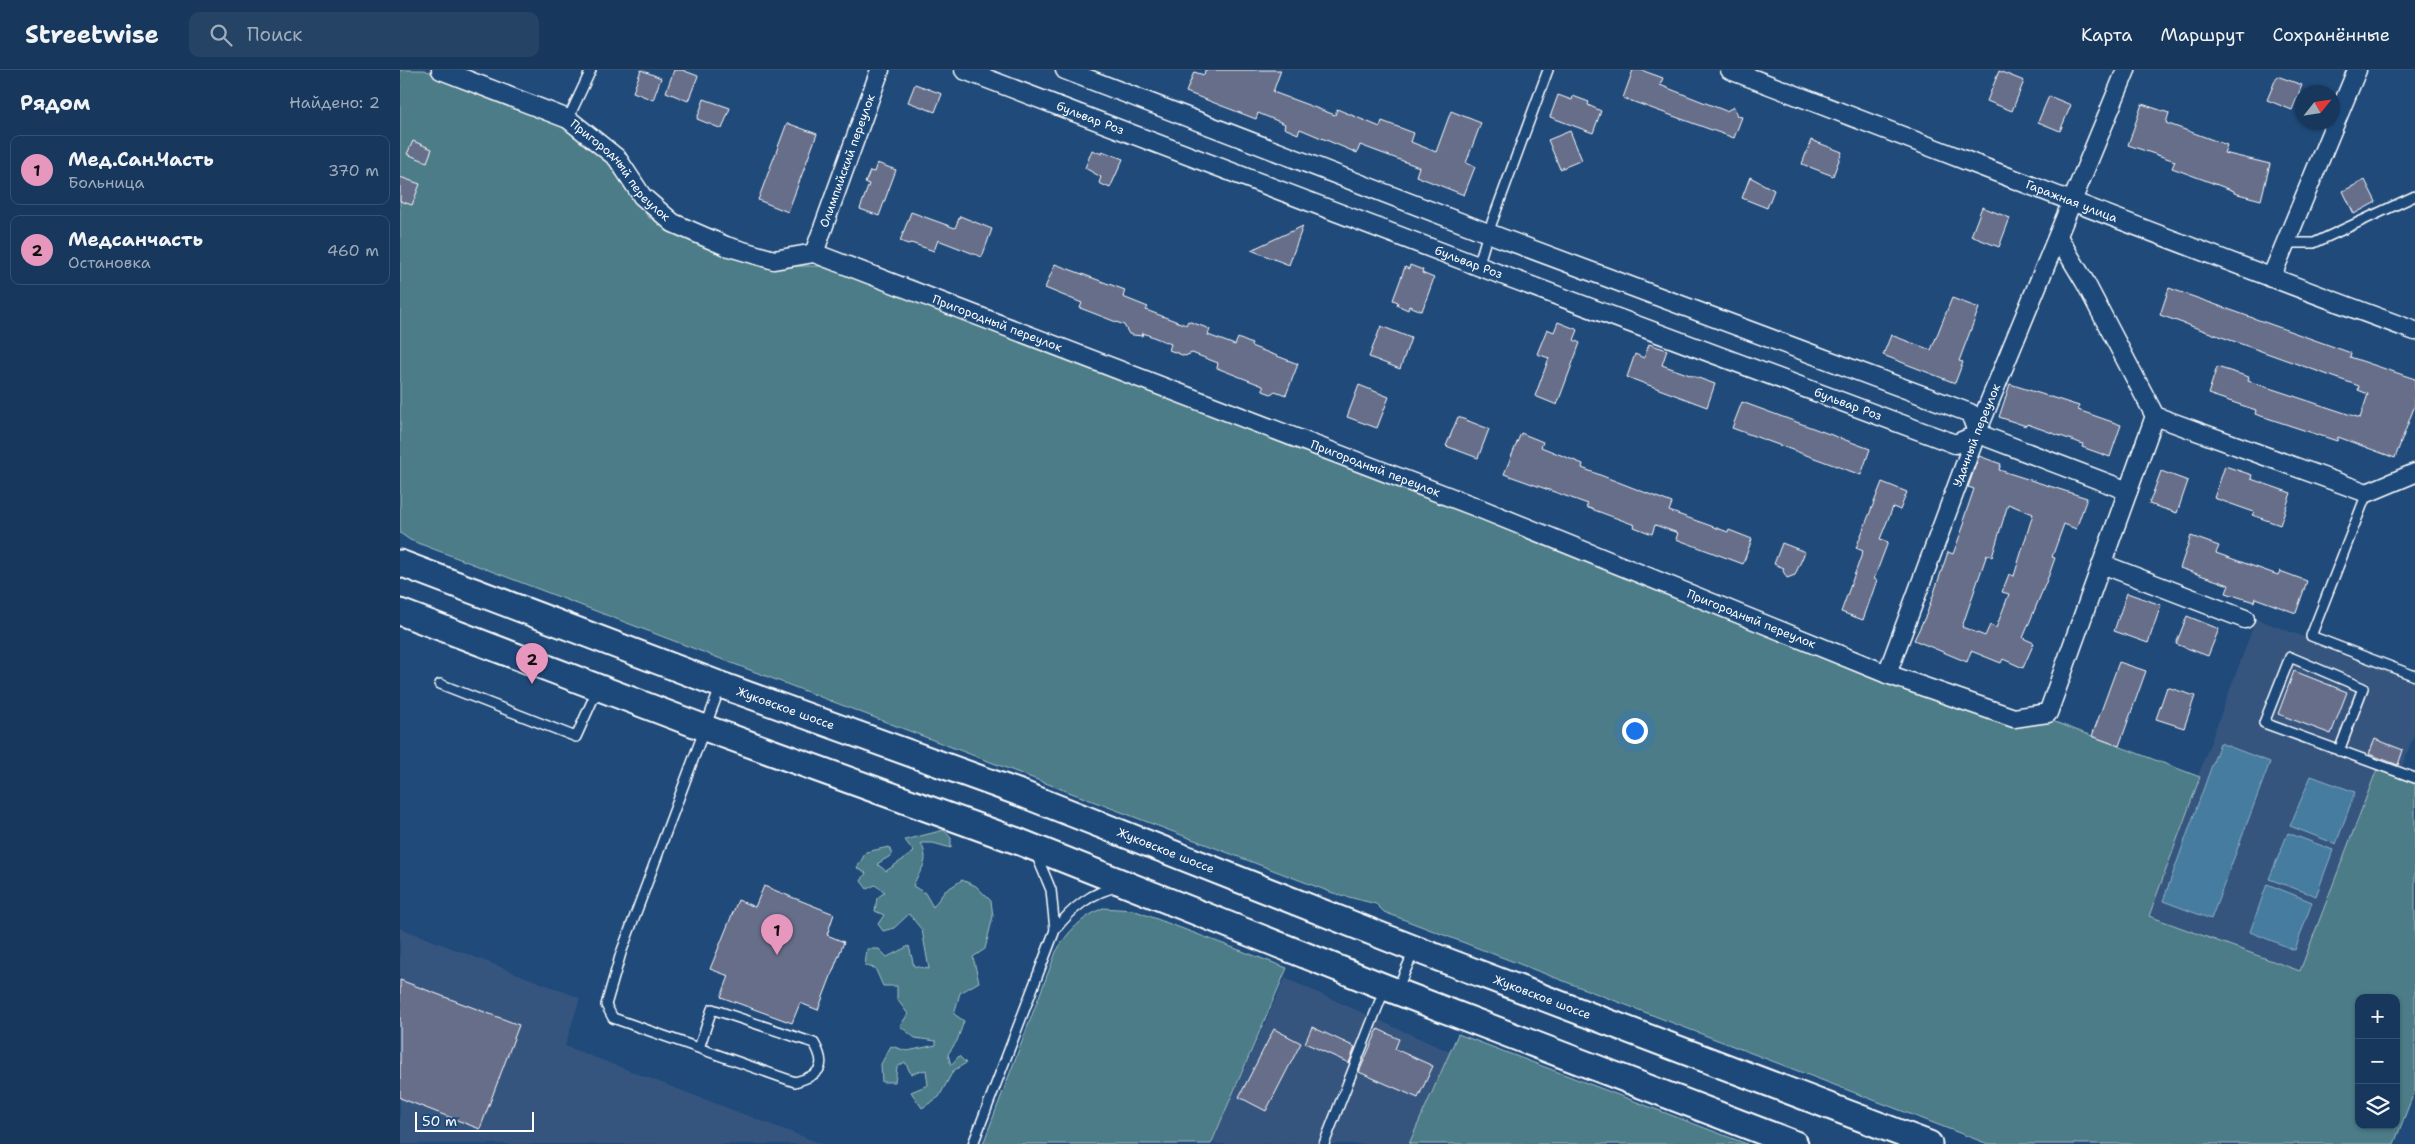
<!DOCTYPE html>
<html lang="ru">
<head>
<meta charset="utf-8">
<style>
  :root { --surface:#17385c; --page:#244365; --text:#f1f3f6; --muted:#9eacbb; --line:#365272; --accent:#e797bd }
  body { margin:0; font-family:"Shantell Sans",sans-serif; background:var(--page); color:var(--text) }
  .controls { position:absolute; right:15px; bottom:15px; display:grid; overflow:hidden; border-radius:10px; box-shadow:0 1px 4px #0004 }
  .controls button { width:45px; height:45px; display:grid; place-items:center; padding:0; border:0; border-bottom:1px solid var(--line); background:var(--surface); color:var(--text); font:25px sans-serif }
  .compass { position:absolute; left:1895px; top:15px; width:45px; height:45px; border-radius:50%; background:var(--surface); box-shadow:0 1px 4px #0004; rotate:60deg }
  .scale { position:absolute; left:15px; bottom:12px; width:119px; box-sizing:border-box; padding-left:5px; border:2px solid #fff; border-top:0; font-size:14px; line-height:18px; white-space:nowrap; color:#fff; -webkit-text-stroke:4px #1f4a7a; paint-order:stroke }
  .you { position:absolute; left:1234px; top:660px; width:18px; height:18px; margin:-12px; border:4px solid #fff; border-radius:50%; background:#1a73e8; box-shadow:0 0 0 8px #1a73e833 }
  .badge { display:grid; place-items:center; width:32px; height:32px; border-radius:50%; background:var(--accent); color:#111; font-size:16px; font-weight:700 }
  .pin { position:absolute; translate:-50% -41px; filter:drop-shadow(0 1px 2px #0008) }
  .pin::after { content:''; position:absolute; top:26px; width:18px; height:15px; background:inherit; clip-path:polygon(0 0,100% 0,50% 100%) }
  .list { margin:0; padding:0; list-style:none }
  h2 { display:flex; justify-content:space-between; align-items:center; height:65px; margin:0; padding:0 20px; font-size:21px }
  h2 small { font-size:16px; font-weight:400; color:var(--muted) }
  .list li { display:grid; grid-template-columns:32px 1fr auto; gap:15px; align-items:center; box-sizing:border-box; height:70px; margin:0 10px 10px; padding:0 10px; border:1px solid var(--line); border-radius:10px }
  .list b { display:block; font-size:19px; white-space:nowrap }
  .list p { margin:0; font-size:16px; white-space:nowrap; color:var(--muted) }
  .list em { font-size:16px; font-style:normal; color:var(--muted) }
  .icon { flex:none; width:28px; height:28px; fill:none; stroke:currentColor; stroke-width:2; stroke-linecap:round; stroke-linejoin:round }
  .map { position:relative; flex:none; width:2015px; height:1074px; overflow:hidden }
  header { display:flex; align-items:center; gap:30px; box-sizing:border-box; height:70px; padding:0 25px; background:var(--surface); border-bottom:1px solid var(--line) }
  header strong { font-size:24px }
  nav { display:flex; gap:28px; margin-inline-start:auto; font-size:18px }
  .search { width:350px; height:45px; background:var(--page); display:flex; align-items:center; gap:12px; box-sizing:border-box; padding:0 18px; border-radius:10px; color:var(--muted); font-size:19px }
  main { display:flex }
  aside { flex:1; background:var(--surface) }
  .map>svg:first-child { display:block }
  .built { fill:#34557f }
  .green { fill:#4c7c87; stroke:#a6bec3; fill-rule:evenodd }
  .water { fill:#447c9f; stroke:#8fb0c5 }
  .building { fill:#666e8a; stroke:#fff; fill-rule:evenodd }
  .lines { fill:none; stroke-linecap:round; stroke-linejoin:round }
  .lane-casing { stroke:#fff; stroke-width:12 }
  .street-casing { stroke:#fff; stroke-width:21 }
  .secondary-casing { stroke:#fff; stroke-width:29 }
  .lane { stroke:#1f4a7a; stroke-width:9 }
  .street { stroke:#1f4a7a; stroke-width:18 }
  .secondary { stroke:#1f4a7a; stroke-width:25 }
  .labels { text-anchor:middle; stroke-width:4; stroke-linejoin:round; paint-order:stroke }
  .street-label { font-size:12px; fill:#fff; stroke:#1f4a7a }
</style>
</head>
<body>
<header>
<strong>Streetwise</strong>
<div class="search"><svg class="icon" aria-label="search" viewBox="0 0 24 24"><circle cx="10" cy="10" r="6"/><path d="M15 15l6 6"/></svg>Поиск</div>
<nav><a>Карта</a><a>Маршрут</a><a>Сохранённые</a></nav>
</header>
<main>
<aside>
<h2>Рядом<small>Найдено: 2</small></h2>
<ul class="list">
<li><span class="badge">1</span><div><b>Мед.Сан.Часть</b><p>Больница</p></div><em>370 m</em></li>
<li><span class="badge">2</span><div><b>Медсанчасть</b><p>Остановка</p></div><em>460 m</em></li>
</ul>
</aside>
<div class="map">
<svg width="2015" height="1074" viewBox="0 0 2015 1074">
  <rect width="100%" height="100%" fill="#1f4a7a"/>
  <filter id="ink" filterUnits="userSpaceOnUse"><feTurbulence type="fractalNoise" baseFrequency=".02" numOctaves="2"/><feDisplacementMap in="SourceGraphic" scale="10" xChannelSelector="R" yChannelSelector="G"/><feConvolveMatrix kernelMatrix="1 2 1 2 8 2 1 2 1" color-interpolation-filters="sRGB"/></filter>
  <g filter="url(#ink)">
    <g class="built">
      <polygon points="1856,549 2015,608 2015,662 1922,912 1746,847"/>
      <polygon points="0,858 180,928 165,976 422,1074 0,1074"/>
      <polygon points="885,908 1050,982 1009,1074 811,1074"/>
    </g>
    <g class="green">
      <path d="M0,0H24L166,54L219,98L248,147L266,157L380,196H437L1466,596L1647,649L1800,707L1749,846L1900,901L1977,699L2015,713V1020L1994,1074H1588L984,842L976,834L933,823L10,470L0,463ZM1959,928H1996V1055H1959Z"/>
      <path d="M544,760L551,768V778L533,773H521C531,794 520,798 513,816L525,823L533,837L545,821L562,810L576,816L591,831L593,846L585,879L573,887L579,912L560,923L554,944L564,951L557,971L548,984L551,995L559,986L566,993L553,1001L539,1027L522,1038L511,1022L528,1015L526,1000L511,1004L505,992L497,997L495,1012H482L481,994L491,976L507,981L536,975V971L515,968L500,956L508,944L497,929V916H483L475,898L465,896L467,879H479L487,887L509,876L514,896L529,899L522,860L509,844L494,858L483,861L478,854L484,845L475,841L477,828L485,822L475,815L467,819L461,811L466,803L457,798L466,782L489,777L492,785L477,794L486,801L514,782L505,770Z"/>
      <path d="M703,838L733,840L887,898L811,1074H583L656,882C668,861 681,848 703,838Z"/>
      <polygon points="1058,964 1347,1074 1009,1074"/>
    </g>
    <g class="water">
      <polygon points="1820,673 1870,692 1811,849 1763,831"/>
      <polygon points="1911,706 1955,722 1936,774 1890,756"/>
      <polygon points="1888,763 1933,780 1916,826 1869,809"/>
      <polygon points="1867,814 1912,832 1895,880 1850,862"/>
    </g>
    <g class="building">
      <polygon points="241,0 261,8 253,30 233,22"/>
      <polygon points="274,0 282,0 298,6 288,31 266,22"/>
      <polygon points="805,0 881,0 873,22 935,45 937,39 980,57 982,51 1014,63 1011,72 1036,82 1051,41 1081,53 1066,93 1075,97 1064,125 1016,106 1019,97 960,75 957,83 900,59 898,64 884,58 885,54 858,43 856,49 786,22 794,2 804,5"/>
      <polygon points="1233,0 1241,0 1263,8 1260,15 1326,41 1334,37 1337,46 1342,47 1334,68 1223,28"/>
      <polygon points="1599,1 1624,11 1612,41 1587,31"/>
      <polygon points="1877,6 1902,15 1892,40 1867,30"/>
      <polygon points="515,14 542,24 535,42 508,32"/>
      <polygon points="1158,25 1172,30 1173,26 1189,32 1188,35 1201,41 1193,63 1150,47"/>
      <polygon points="1649,26 1671,35 1660,61 1638,52"/>
      <polygon points="304,29 330,38 322,59 297,49"/>
      <polygon points="1742,34 1769,43 1766,53 1827,75 1824,83 1870,94 1861,130 1834,123 1834,121 1772,98 1775,91 1728,75"/>
      <polygon points="387,53 417,64 388,142 358,130"/>
      <polygon points="1170,61 1182,90 1160,99 1148,70"/>
      <polygon points="1411,70 1442,82 1433,106 1402,94"/>
      <polygon points="13,71 32,79 27,92 7,84"/>
      <polygon points="692,80 702,84 702,81 723,89 710,118 699,113 701,107 685,98"/>
      <polygon points="477,93 496,100 479,146 460,139 469,114 465,113 470,101 474,102"/>
      <polygon points="0,107 20,114 12,135 0,131"/>
      <polygon points="1350,107 1374,120 1367,138 1342,128"/>
      <polygon points="1965,110 1976,132 1954,144 1943,121"/>
      <polygon points="1582,137 1610,148 1599,177 1571,166"/>
      <polygon points="511,142 555,158 560,146 592,159 582,187 538,170 534,181 511,173 508,174 500,171"/>
      <polygon points="903,156 889,195 851,180"/>
      <polygon points="655,194 725,220 723,227 748,237 746,240 786,255 788,251 810,259 808,265 835,275 838,268 852,274 851,276 898,294 886,325 875,321 871,324 863,321 863,316 817,298 818,293 792,283 785,286 769,280 771,274 743,263 742,266 733,265 729,264 724,255 680,238 682,233 645,218"/>
      <polygon points="1010,195 1023,200 1022,203 1034,208 1022,241 1009,236 1008,240 997,235 998,232 993,230 1005,197 1009,199"/>
      <polygon points="1769,218 1951,283 1950,287 2015,309 2015,335 1995,388 1938,367 1937,371 1855,344 1856,340 1808,324 1817,297 1849,307 1848,311 1960,348 1968,324 1958,320 1959,316 1760,245"/>
      <polygon points="1552,228 1579,238 1559,291 1563,292 1555,313 1483,285 1491,265 1531,280"/>
      <polygon points="1158,252 1178,260 1174,270 1180,273 1157,335 1135,326 1149,288 1137,284 1147,259 1154,262"/>
      <polygon points="981,256 1011,268 1000,299 969,287"/>
      <polygon points="1249,274 1267,280 1262,295 1315,314 1307,337 1227,307 1235,284 1244,288"/>
      <polygon points="1610,314 1679,336 1678,340 1721,355 1710,387 1682,377 1683,374 1627,354 1626,356 1599,347"/>
      <polygon points="959,315 989,327 977,358 947,347"/>
      <polygon points="1342,332 1470,379 1461,405 1332,358"/>
      <polygon points="1058,347 1089,359 1078,388 1046,376"/>
      <polygon points="1121,363 1143,372 1141,377 1183,394 1182,398 1272,433 1269,441 1328,462 1329,460 1352,469 1343,494 1276,469 1278,463 1255,455 1252,464 1234,457 1235,455 1186,437 1188,434 1104,404"/>
      <path d="M1579,386L1601,394L1599,400L1687,428L1676,459L1664,454L1652,487L1655,488L1649,505L1623,568L1634,573L1623,598L1603,589L1601,593L1571,581L1567,592L1514,570L1527,543L1548,482L1553,484L1565,452L1563,451L1574,419L1568,417ZM1608,434L1633,444L1614,506L1609,504L1602,522L1609,524L1596,558L1590,555L1585,566L1562,557L1587,484L1592,487Z"/>
      <polygon points="1825,396 1852,405 1851,409 1891,423 1880,455 1852,445 1854,442 1814,428"/>
      <polygon points="1761,401 1788,411 1777,443 1749,434"/>
      <polygon points="1482,412 1507,422 1500,440 1493,437 1480,469 1488,472 1474,509 1477,510 1463,550 1441,542 1463,481 1456,478"/>
      <polygon points="1791,466 1819,476 1816,483 1878,505 1880,501 1907,511 1896,543 1855,528 1854,532 1826,523 1829,515 1780,498"/>
      <polygon points="1382,473 1405,482 1395,505 1387,508 1383,501 1384,498 1374,494"/>
      <polygon points="1727,523 1761,535 1748,573 1714,561"/>
      <polygon points="1787,546 1819,559 1808,586 1776,574"/>
      <polygon points="1719,592 1746,601 1719,676 1692,666"/>
      <polygon points="1894,601 1947,622 1931,664 1878,644"/>
      <polygon points="1767,617 1795,626 1784,658 1756,649"/>
      <polygon points="1975,669 2003,680 1998,695 1969,684"/>
      <polygon points="364,816 434,844 427,865 444,872 418,940 400,933 392,953 321,927 329,906 310,899 338,830 355,837"/>
      <polygon points="0,910 119,955 80,1059 0,1028"/>
      <polygon points="912,957 955,977 949,993 905,973"/>
      <polygon points="874,959 901,973 866,1041 839,1027"/>
      <polygon points="978,959 999,969 995,979 1033,996 1018,1028 959,1002"/>
    </g>
    <g class="lines">
      <defs>
        <g id="lane">
          <polyline points="168,49 191,0"/>
          <polyline points="1884,173 1914,173 2015,126"/>
          <polyline points="1078,196 1088,163 1148,0"/>
          <polyline points="1967,423 1911,566 2015,606"/>
          <polyline points="40,614 176,667 198,618"/>
          <polyline points="1939,681 1963,618 1890,587 1864,653 2015,708"/>
          <polyline points="636,784 651,820 655,860"/>
          <polyline points="997,920 1014,881"/>
          <path d="M299,978L312,939L414,973C428,997 420,1005 395,1012L213,948L206,935L221,883L321,615"/>
          <path d="M573,1074L655,860C670,840 692,821 718,817"/>
          <polyline points="924,1074 985,918"/>
        </g>
        <g id="street">
          <path id="s1" d="M41,0L168,49L217,88L242,126L273,153L326,176L374,190L414,183L1076,437L1487,604L1614,648L1648,643L1755,346"/>
          <path id="s2" d="M564,0L1078,196L1555,374L1576,365"/>
          <polyline points="665,0 1088,163 1570,343 1577,362"/>
          <path id="s3" d="M1330,0C1559,87 1786,177 2015,261"/>
          <polyline points="1658,167 1685,212 1755,346 1967,423 2015,403"/>
          <path id="s4" d="M414,183L480,0"/>
          <polyline points="1871,208 1957,0"/>
          <polyline points="1576,363 1728,421"/>
          <polyline points="1702,494 1845,549"/>
          <path id="s5" d="M1487,604L1577,362L1726,0"/>
        </g>
        <g id="secondary">
          <path id="s6" d="M0,493L321,615L620,723L1015,879L1529,1074"/>
          <polyline points="0,542 305,658 620,772 985,917 1395,1074"/>
        </g>
      </defs>
      <use href="#lane" class="lane-casing"/>
      <use href="#street" class="street-casing"/>
      <use href="#secondary" class="secondary-casing"/>
      <use href="#lane" class="lane"/>
      <use href="#street" class="street"/>
      <use href="#secondary" class="secondary"/>
    </g>
  </g>
  <g class="labels">
    <g class="street-label">
      <text dy="4" stroke="none"><textPath href="#s2" startOffset="135">бульвар Роз</textPath></text>
      <text dy="4" stroke="none"><textPath href="#s4" startOffset="98">Олимпийский переулок</textPath></text>
      <text dy="4" stroke="none"><textPath href="#s1" startOffset="210">Пригородный переулок</textPath></text>
      <text dy="4" stroke="none"><textPath href="#s3" startOffset="366">Гаражная улица</textPath></text>
      <text dy="4" stroke="none"><textPath href="#s2" startOffset="540">бульвар Роз</textPath></text>
      <text dy="4" stroke="none"><textPath href="#s1" startOffset="630">Пригородный переулок</textPath></text>
      <text dy="4" stroke="none"><textPath href="#s2" startOffset="945">бульвар Роз</textPath></text>
      <text dy="4" stroke="none"><textPath href="#s5" startOffset="255">Удачный переулок</textPath></text>
      <text dy="4" stroke="none"><textPath href="#s1" startOffset="1035">Пригородный переулок</textPath></text>
      <text dy="4" stroke="none"><textPath href="#s1" startOffset="1440">Пригородный переулок</textPath></text>
      <text dy="4" stroke="none"><textPath href="#s6" startOffset="412">Жуковское шоссе</textPath></text>
      <text dy="4" stroke="none"><textPath href="#s6" startOffset="818">Жуковское шоссе</textPath></text>
      <text dy="4" stroke="none"><textPath href="#s6" startOffset="1222">Жуковское шоссе</textPath></text>
    </g>
  </g>
</svg>
<div class="controls">
<button>+</button>
<button>−</button>
<button><svg class="icon" aria-label="layers" viewBox="0 0 24 24"><path d="M12 4l9 5-9 5-9-5zM3 14l9 5 9-5"/></svg></button>
</div>
<svg class="compass" viewBox="-18 -18 36 36"><path d="M0-13l5 13h-10z" fill="#e53935"/><path d="M0 13l5-13h-10z" fill="#9eacbb"/></svg>
<div class="scale">50 m</div>
<div class="you"></div>
<div class="pin badge" style="left:377px;top:885px">1</div>
<div class="pin badge" style="left:132px;top:614px">2</div>
</div>
</main>
</body>
</html>
